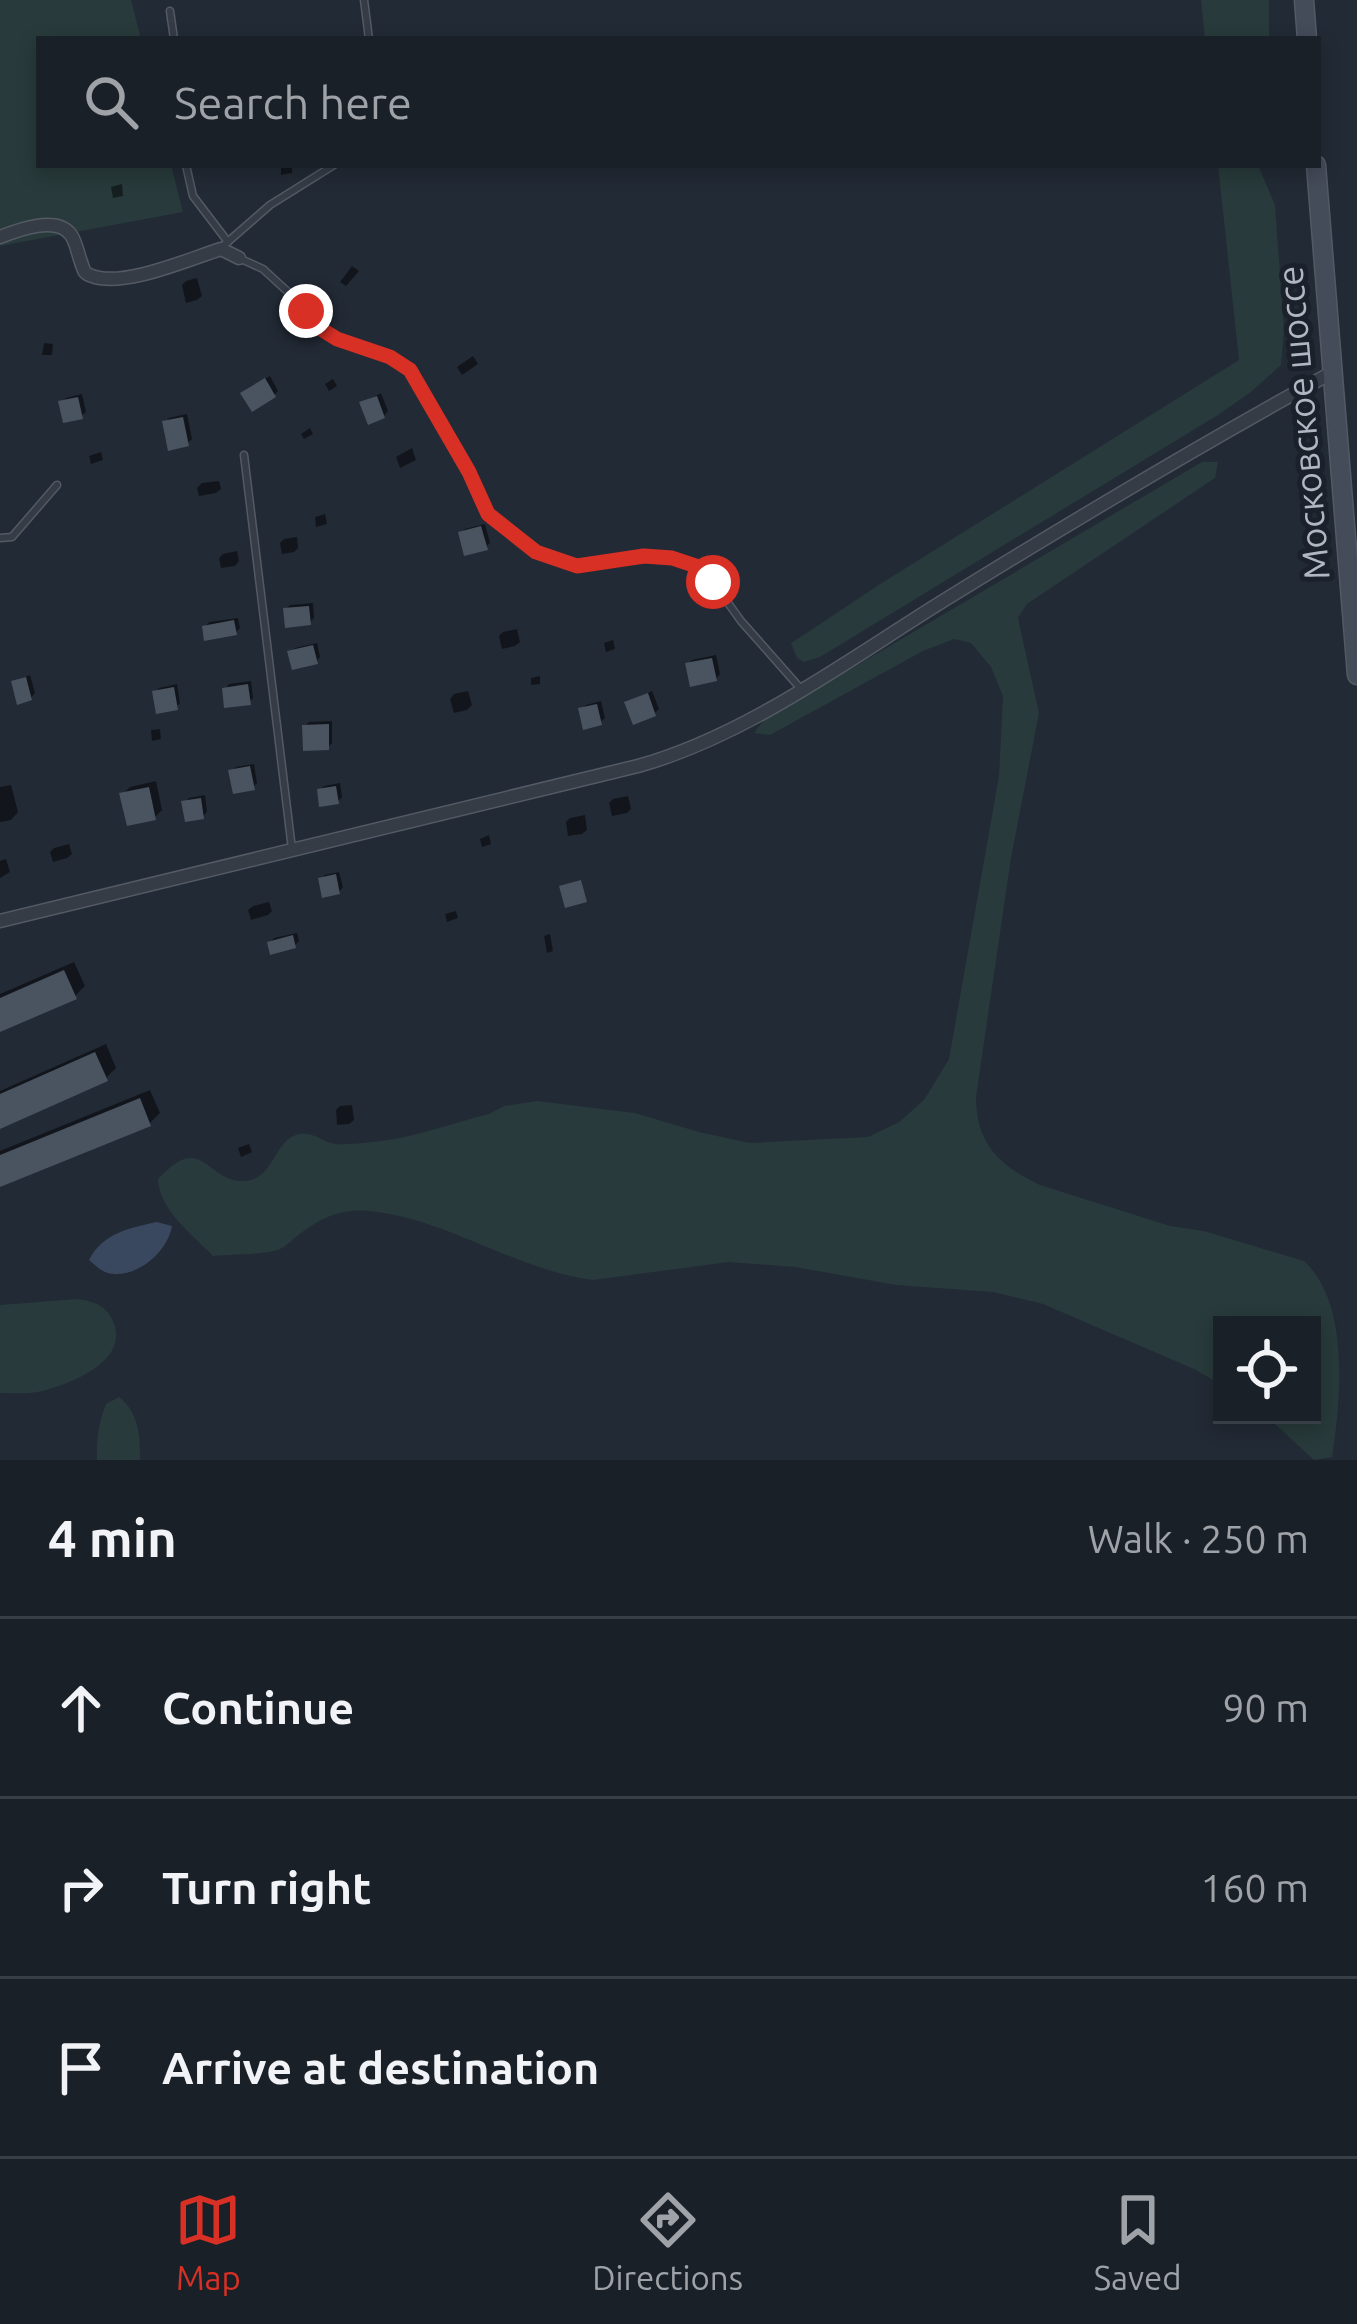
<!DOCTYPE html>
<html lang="en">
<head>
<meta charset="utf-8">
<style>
  :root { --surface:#1a2028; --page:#272d34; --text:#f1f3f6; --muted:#9fa3a8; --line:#383e45; --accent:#d93025 }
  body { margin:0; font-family:Ubuntu,sans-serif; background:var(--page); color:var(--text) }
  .controls { position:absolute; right:36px; bottom:36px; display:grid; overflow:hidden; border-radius:0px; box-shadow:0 6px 18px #0003 }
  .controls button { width:108px; height:108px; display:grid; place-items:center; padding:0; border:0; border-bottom:3px solid var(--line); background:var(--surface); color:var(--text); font:60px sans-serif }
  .stop { position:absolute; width:36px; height:36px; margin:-27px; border:9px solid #d93025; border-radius:50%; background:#fff }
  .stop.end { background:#d93025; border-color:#fff; box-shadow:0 3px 12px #0008 }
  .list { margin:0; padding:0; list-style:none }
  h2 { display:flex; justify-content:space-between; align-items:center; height:156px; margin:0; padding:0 48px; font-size:51px }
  h2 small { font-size:39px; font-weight:400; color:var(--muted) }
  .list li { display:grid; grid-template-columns:78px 1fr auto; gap:36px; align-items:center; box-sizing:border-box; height:180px; padding:0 48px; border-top:3px solid var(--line) }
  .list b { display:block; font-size:45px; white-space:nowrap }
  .list em { font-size:39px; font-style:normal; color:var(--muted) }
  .icon { flex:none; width:66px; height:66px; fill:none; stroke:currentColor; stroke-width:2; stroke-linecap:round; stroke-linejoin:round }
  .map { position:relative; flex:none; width:1357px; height:1460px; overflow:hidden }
  .search { position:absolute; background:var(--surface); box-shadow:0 6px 18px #0003; left:36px; right:36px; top:36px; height:132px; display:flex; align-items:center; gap:30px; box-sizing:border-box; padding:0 42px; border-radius:0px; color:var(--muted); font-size:45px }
  .sheet { height:696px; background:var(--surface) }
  nav { display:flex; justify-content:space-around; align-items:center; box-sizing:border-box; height:168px; border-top:3px solid var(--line); background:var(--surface); font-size:33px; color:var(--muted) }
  nav a { display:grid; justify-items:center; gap:6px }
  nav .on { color:var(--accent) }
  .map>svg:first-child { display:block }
  .green { fill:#283a3b }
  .water { fill:#39485e }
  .shadow { fill:#0007 }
  .building { fill:#4a5461 }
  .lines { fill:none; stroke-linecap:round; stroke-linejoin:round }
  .lane-casing { stroke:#535a64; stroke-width:9 }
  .street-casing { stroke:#535a64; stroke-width:15 }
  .secondary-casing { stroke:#535a64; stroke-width:21 }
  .lane { stroke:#353c46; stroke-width:6 }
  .street { stroke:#353c46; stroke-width:12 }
  .secondary { stroke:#444b59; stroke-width:18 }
  .route { stroke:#d93025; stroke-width:15 }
  .labels { text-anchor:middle; stroke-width:10; stroke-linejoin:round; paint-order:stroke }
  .street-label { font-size:36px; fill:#b0b7c3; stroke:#1b212b }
</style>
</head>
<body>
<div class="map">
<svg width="1357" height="1460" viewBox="0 0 1357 1460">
  <rect width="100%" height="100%" fill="#222a35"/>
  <g class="green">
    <polygon points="0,0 131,0 141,39 39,39 39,165 171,165 183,212 0,246"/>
    <polygon points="1201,0 1269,0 1269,39 1205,39"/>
    <polygon points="1218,165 1258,165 1275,205 1284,330 1281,365 1251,392 1218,415 820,657 804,662 797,658 791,643 805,634 877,586 1239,360"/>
    <path d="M1202,462H1218L1215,478L1027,604L1018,618L1039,713L1011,858L976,1097C976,1144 1000,1166 1040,1185L1170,1226L1204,1231L1304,1261C1350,1303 1341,1400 1332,1457L1314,1460L1265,1415H1312V1325H1222V1385L1194,1369L1043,1304L993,1292L896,1285L795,1267L729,1262L593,1280C515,1270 448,1219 370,1211C343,1208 322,1217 301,1233C294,1238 286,1247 278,1250C262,1255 231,1254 213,1256C192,1234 159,1210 158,1179C204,1129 206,1184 246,1181C275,1178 274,1138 300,1134C314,1132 323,1142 335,1144C346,1145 361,1143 372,1142C411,1139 452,1123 489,1114L504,1106L537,1101L635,1113L699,1132L749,1143L868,1137L899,1122L924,1100L949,1059L999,776L1003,696L991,667L971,643L954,639L923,651L770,735L754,733L764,720Z"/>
    <path d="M77,1299C94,1301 108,1306 114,1324C128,1363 68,1385 38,1392C26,1394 12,1393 0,1393V1305Z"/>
    <path d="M119,1397C139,1413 140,1435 140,1460H97C96,1440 99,1422 106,1404Z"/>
  </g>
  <path class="water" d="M157,1222L172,1226C168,1250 141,1275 115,1274C104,1274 97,1267 89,1260C103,1233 129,1228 157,1222Z"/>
  <g class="shadow">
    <polygon points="292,165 292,173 281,175 281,165"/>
    <polygon points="122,184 123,196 113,198 111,187"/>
    <polygon points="352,266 359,271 346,286 340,282"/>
    <polygon points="197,278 202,296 197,300 186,303 182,285 186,281"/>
    <polygon points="44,343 53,344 52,355 42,355"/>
    <polygon points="473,356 478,364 462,375 457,367"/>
    <polygon points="270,376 278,391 274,395 248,389"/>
    <polygon points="333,379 337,386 329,391 325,384"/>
    <polygon points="381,393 388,411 384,416 363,403"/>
    <polygon points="82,394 86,412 81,416 62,402 66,398"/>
    <polygon points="187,414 192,439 188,443 165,422 169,418"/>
    <polygon points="310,428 313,434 304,439 301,434"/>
    <polygon points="412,448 416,460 400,468 396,457"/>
    <polygon points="101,452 103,460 91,464 89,456"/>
    <polygon points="219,481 221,489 216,493 199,496 197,488 202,483"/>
    <polygon points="325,514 327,524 316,527 315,517"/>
    <polygon points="485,524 490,543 486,547 461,533 465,529"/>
    <polygon points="297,537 298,548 294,552 282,554 280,543 284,539"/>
    <polygon points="237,551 239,561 235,566 221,568 219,558 223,554"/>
    <polygon points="313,603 314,618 310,622 286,609 290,605"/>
    <polygon points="238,618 240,628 236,632 205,627 209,622"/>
    <polygon points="517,629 520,642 515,646 502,649 499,636 503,632"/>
    <polygon points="613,640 615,649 606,652 604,643"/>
    <polygon points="317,643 320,657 316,662 291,652 295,648"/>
    <polygon points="716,655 720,674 716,679 688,664 692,660"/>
    <polygon points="30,675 35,693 31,698 14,682"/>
    <polygon points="540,676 540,684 531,685 531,678"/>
    <polygon points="251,681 253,698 249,702 225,689 229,684"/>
    <polygon points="177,684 180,703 176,707 155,692 159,688"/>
    <polygon points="468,691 472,705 467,710 454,713 450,699 454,694"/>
    <polygon points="652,691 659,709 655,713 628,703"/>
    <polygon points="601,701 605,718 600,722 582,709 586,705"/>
    <polygon points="332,721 332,743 328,747 305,726 309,722"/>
    <polygon points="160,729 161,739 152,741 151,730"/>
    <polygon points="254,764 257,783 253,787 231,771 236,767"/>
    <polygon points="156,781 162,810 155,817 123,794 130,787"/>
    <polygon points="340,783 342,797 338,801 320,790 324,786"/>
    <polygon points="11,785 18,812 11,820 0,822 0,787"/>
    <polygon points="205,795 207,812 203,816 185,802 189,798"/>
    <polygon points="628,796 631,809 627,813 612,816 609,803 613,799"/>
    <polygon points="585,815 587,830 582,834 568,836 566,822 570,818"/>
    <polygon points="489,835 491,844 482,847 480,839"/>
    <polygon points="69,844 72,854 67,858 53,862 50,852 54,848"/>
    <polygon points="6,859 10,872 0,878 0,861"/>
    <polygon points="339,872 343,887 339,892 321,879 325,875"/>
    <polygon points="269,902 272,911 268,915 251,920 248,910 253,906"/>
    <polygon points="456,911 458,918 447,922 445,914"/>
    <polygon points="297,933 299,941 295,945 270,943 274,938"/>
    <polygon points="550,934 553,951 547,953 544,936"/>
    <polygon points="74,962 85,986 75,996 0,1029 0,994"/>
    <polygon points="106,1044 116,1068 106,1078 0,1125 0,1091"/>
    <polygon points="150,1090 160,1113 150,1123 0,1184 0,1151"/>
    <polygon points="352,1105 354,1120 349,1124 337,1125 336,1110 340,1106"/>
    <polygon points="249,1144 252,1152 241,1157 238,1148"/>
  </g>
  <g class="building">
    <polygon points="265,378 276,397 252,412 240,393"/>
    <polygon points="377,396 385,418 368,425 359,402"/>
    <polygon points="78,397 83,419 63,423 58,401"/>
    <polygon points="183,417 189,446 168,451 162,421"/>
    <polygon points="481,526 488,550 464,556 458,532"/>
    <polygon points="309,606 311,625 285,628 283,608"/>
    <polygon points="234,620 237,635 204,641 202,626"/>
    <polygon points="313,645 318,664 292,670 287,651"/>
    <polygon points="712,658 717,681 690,687 685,663"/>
    <polygon points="26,677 32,700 17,705 11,681"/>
    <polygon points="248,684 251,705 224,708 222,688"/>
    <polygon points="174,687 178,710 156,714 152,691"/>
    <polygon points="648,693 656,716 633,725 624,702"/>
    <polygon points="597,704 602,725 583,730 578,708"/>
    <polygon points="329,724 329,750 303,751 302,725"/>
    <polygon points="250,766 255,790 233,794 228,770"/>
    <polygon points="336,786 339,804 319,807 317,789"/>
    <polygon points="149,787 156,820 127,826 119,793"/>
    <polygon points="201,798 204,819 185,822 181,801"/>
    <polygon points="336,874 340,894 322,898 318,878"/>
    <polygon points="581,880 587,902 565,908 559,886"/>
    <polygon points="293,935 296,948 270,955 267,942"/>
    <polygon points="64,970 77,999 0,1032 0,998"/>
    <polygon points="95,1052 108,1081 0,1129 0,1094"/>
    <polygon points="140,1098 151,1126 0,1187 0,1155"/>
  </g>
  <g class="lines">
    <defs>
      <g id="lane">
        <polyline points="364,0 369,39"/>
        <polyline points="170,11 174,39"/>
        <polyline points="186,165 193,196 228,242"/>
        <polyline points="223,246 270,205 334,165"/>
        <polyline points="241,259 263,269 287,291 321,329 336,339 390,357 410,371 469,472 488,513 506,530 536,552 577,566 644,557 672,558 696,567 713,582 741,621 801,689"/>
        <polyline points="244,455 292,849"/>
        <polyline points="0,538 12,537 57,485"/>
      </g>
      <g id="street">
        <path d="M0,237C18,230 57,215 71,235C76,242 78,254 81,262C84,270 83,273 92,276C124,288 189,259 221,249L239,258"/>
        <path d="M0,921L638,766C746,736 848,660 943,601C1071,522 1200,445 1331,373"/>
      </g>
      <g id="secondary">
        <polyline points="1304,0 1307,39"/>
        <polyline points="1316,165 1357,675"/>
      </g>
    </defs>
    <use href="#lane" class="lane-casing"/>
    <use href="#street" class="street-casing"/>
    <use href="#secondary" class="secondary-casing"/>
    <use href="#lane" class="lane"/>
    <use href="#street" class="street"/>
    <use href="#secondary" class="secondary"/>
  </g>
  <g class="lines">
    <polyline class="route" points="306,311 321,329 337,339 390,357 410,370 469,472 488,514 536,552 577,566 644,556 672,558 696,566 713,582"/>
  </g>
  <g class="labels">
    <g class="street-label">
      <text transform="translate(1303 423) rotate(-95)" y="13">Московское шоссе</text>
    </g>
  </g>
</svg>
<div class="controls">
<button><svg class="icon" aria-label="locate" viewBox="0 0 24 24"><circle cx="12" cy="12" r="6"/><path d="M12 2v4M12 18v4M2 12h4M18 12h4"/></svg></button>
</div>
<div class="stop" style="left:713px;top:582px"></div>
<div class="stop end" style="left:306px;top:311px"></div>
<div class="search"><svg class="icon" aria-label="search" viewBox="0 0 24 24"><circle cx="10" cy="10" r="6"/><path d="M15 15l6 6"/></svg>Search here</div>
</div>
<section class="sheet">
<h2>4 min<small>Walk · 250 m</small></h2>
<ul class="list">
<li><svg class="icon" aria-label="ahead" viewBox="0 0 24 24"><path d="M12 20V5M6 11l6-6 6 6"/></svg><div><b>Continue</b></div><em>90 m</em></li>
<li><svg class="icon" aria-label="right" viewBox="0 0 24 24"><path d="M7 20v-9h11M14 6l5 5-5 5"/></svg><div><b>Turn right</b></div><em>160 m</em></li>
<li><svg class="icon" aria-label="arrive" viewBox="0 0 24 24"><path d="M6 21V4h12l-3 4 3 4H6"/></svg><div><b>Arrive at destination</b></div></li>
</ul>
</section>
<nav>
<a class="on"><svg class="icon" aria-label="map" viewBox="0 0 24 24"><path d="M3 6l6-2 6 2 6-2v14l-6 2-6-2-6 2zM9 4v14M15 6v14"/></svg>Map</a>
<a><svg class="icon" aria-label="directions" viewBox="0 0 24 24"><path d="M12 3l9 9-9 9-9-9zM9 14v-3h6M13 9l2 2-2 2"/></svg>Directions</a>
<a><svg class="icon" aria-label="saved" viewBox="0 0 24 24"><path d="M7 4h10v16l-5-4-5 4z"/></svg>Saved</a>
</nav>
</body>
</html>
